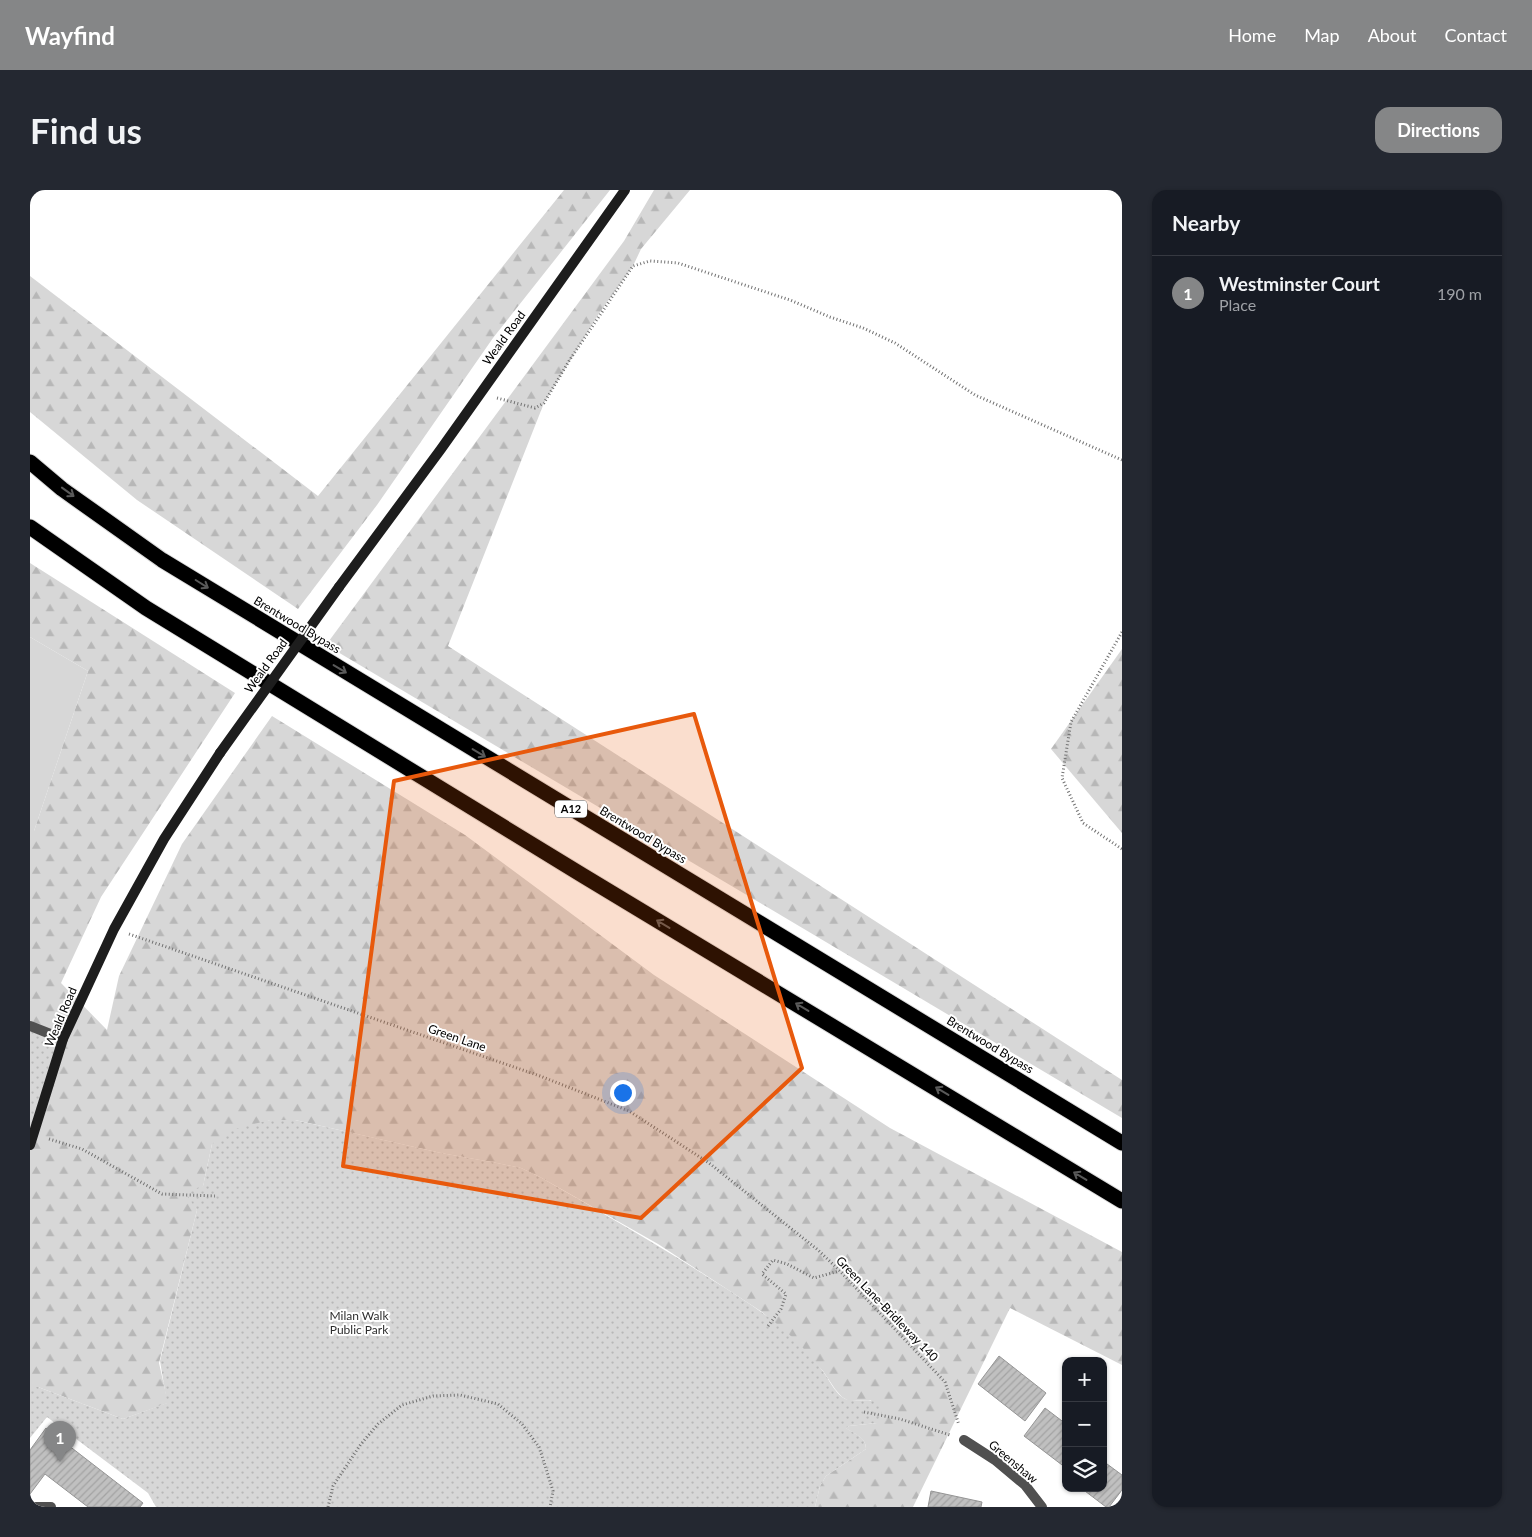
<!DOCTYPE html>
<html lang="en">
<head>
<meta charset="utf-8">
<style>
  :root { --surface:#171b24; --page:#242831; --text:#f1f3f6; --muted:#9ea1a6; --line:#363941; --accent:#858687 }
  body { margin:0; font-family:Lato,sans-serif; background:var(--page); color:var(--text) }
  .controls { position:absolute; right:15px; bottom:15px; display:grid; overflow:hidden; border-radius:10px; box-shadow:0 1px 4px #0004 }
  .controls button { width:45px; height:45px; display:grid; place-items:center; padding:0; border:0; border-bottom:1px solid var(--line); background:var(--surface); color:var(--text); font:25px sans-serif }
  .you { position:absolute; left:592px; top:902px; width:18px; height:18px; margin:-12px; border:4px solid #fff; border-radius:50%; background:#1a73e8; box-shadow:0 0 0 8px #1a73e833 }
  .badge { display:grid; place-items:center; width:32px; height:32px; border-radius:50%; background:var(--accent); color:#fff; font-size:16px; font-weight:700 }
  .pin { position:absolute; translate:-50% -41px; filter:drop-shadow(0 1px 2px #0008) }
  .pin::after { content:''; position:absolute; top:26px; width:18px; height:15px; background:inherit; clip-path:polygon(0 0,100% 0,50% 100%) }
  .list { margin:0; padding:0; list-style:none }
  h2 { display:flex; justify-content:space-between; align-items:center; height:65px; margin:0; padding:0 20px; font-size:21px }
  h2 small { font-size:16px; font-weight:400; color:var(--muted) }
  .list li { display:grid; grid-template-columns:32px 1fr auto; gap:15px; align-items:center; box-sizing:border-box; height:75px; padding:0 20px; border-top:1px solid var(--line) }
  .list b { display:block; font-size:19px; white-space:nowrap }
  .list p { margin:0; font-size:16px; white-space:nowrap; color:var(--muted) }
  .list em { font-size:16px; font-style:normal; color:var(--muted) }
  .icon { flex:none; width:28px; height:28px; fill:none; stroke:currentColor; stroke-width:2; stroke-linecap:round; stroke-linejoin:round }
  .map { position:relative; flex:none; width:1092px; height:1317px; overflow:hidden; border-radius:15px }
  header { display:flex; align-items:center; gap:30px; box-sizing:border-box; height:70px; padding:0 25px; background:var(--accent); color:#fff }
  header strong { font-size:24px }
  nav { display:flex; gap:28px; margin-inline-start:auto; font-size:18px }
  .intro { display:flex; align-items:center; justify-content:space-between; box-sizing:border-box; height:120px; padding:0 30px }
  h1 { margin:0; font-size:35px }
  .button { padding:12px 22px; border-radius:15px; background:var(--accent); color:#fff; font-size:18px; font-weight:700 }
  main { display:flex; gap:30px; padding:0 30px }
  aside { flex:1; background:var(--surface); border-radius:15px; box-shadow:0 1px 4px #0004 }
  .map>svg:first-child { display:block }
  .grass { fill:#d7d7d7 }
  .forest { fill:url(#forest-firs) }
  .park { fill:url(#park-dots) }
  .building { fill:url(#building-hatch); stroke:#949494 }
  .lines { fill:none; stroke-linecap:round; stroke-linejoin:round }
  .highway-casing { stroke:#dbdbdb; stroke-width:17 }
  .path { stroke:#727272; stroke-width:3; stroke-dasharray:1 2.5; stroke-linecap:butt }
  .street { stroke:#505050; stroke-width:10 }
  .secondary { stroke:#1d1d1d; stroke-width:10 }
  .highway { stroke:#000; stroke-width:15 }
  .secondary-bridge { stroke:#1d1d1d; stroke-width:10 }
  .oneway { stroke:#595959 }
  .marked { fill:#e8590c; fill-opacity:0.2; stroke:#e8590c; stroke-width:4; stroke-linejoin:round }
  .labels { text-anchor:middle; stroke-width:4; stroke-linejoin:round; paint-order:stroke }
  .shield { fill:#fff; stroke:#4c4c4c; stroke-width:1 }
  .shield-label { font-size:11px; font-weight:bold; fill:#000 }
  .street-label { font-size:12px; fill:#000; stroke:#fff }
  .park-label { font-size:12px; fill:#2e2e2e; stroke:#fff }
</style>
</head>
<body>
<header>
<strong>Wayfind</strong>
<nav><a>Home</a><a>Map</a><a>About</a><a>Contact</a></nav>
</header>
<div class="intro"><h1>Find us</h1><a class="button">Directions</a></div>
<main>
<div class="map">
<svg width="1092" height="1317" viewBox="0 0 1092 1317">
  <defs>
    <pattern id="forest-firs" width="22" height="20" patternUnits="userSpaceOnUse" patternTransform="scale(1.25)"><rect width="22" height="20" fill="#d7d7d7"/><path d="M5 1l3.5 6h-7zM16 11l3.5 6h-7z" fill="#b7b7b7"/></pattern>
    <pattern id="park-dots" width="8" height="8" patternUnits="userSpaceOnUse" patternTransform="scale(1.25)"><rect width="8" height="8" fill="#d7d7d7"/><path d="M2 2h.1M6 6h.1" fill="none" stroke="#b7b7b7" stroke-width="1.8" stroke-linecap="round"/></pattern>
    <pattern id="building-hatch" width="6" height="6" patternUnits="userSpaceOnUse" patternTransform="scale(1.25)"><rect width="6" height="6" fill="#c0c0c0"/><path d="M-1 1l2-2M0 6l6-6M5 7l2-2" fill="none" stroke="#a3a3a3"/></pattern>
  </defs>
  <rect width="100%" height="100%" fill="#fff"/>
  <polygon class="grass" points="0,447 58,481 4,641 0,641"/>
  <g class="forest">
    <polygon points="534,0 580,0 463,148 347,315 268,419 107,310 0,222 0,86 288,306"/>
    <polygon points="624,0 660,0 611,59 603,76 570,122 514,213 418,456 1092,890 1092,928 296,455 594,51"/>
    <path d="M0,373L205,503L71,707L31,793L77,840L89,786L152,654L242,526L435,645L624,785L860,938L1092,1062V1175L980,1118L883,1317H785L790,1296L796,1286L836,1259C836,1246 823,1244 816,1238L819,1236L847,1233L841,1210L819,1211L812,1207L805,1199L793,1181L765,1151L732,1122L628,1054L510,987L491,978L467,973L411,963L265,930H240L182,954L173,996L163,1012L167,1020L129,1173L138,1213L93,1229L8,1197H0V641H4L58,481L0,447Z"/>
    <polygon points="1092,459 1092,643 1021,559"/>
  </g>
  <g class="park">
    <polygon points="0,837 33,849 0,955"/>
    <path d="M240,930H265L411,963L467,973L491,978L510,987C569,1021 627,1054 684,1091C705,1104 727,1118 747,1134C763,1147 779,1163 792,1180C799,1189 803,1200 812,1207C827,1218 852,1198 852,1228L847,1233L819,1236L816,1238C824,1244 836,1246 836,1259L796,1286L790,1296L785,1317H126L118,1303L17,1227L0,1248V1197H8L93,1229L137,1213L130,1171L167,1020L157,1006L158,1001L173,996L182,954L201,940Z"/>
  </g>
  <g class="building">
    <polygon points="969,1166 1016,1203 995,1231 948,1194"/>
    <polygon points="1015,1218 1036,1234 1036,1278 994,1246"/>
    <polygon points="16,1238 113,1313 110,1317 58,1317 15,1284 0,1304 0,1260"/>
    <polygon points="1073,1271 1092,1285 1092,1300 1079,1317 1076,1317 1051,1298 1073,1298"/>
    <polygon points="901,1301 952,1312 951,1317 898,1317"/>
  </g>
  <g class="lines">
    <defs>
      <g id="highway">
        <polyline points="0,272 32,299 132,370 1092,953"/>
        <polyline points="0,337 116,418 552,685 1092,1011"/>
      </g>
    </defs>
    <use href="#highway" class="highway-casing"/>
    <g class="path">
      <polyline points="467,208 505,218 514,213 539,171 603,76 620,71 648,73 760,110 800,127 833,138 865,153 945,205 1092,270"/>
      <polyline points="1092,442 1041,532 1032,588 1053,633 1092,659"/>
      <polyline points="99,744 510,886 599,921 679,973 788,1060 810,1081 915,1192 929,1235"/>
      <polyline points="19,949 52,959 132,1004 185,1006"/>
      <polyline points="738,1136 751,1119 756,1104 732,1084 743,1070 757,1074 784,1088 809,1081"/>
      <polyline points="834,1222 870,1229 920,1245"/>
      <polyline points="298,1317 303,1296 331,1254 348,1234 372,1215 403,1206 430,1205 468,1214 492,1234 509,1257 513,1269 523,1301 520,1317"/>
    </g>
    <g class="street">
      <polyline points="0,836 33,849"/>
      <polyline points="934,1250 965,1270 995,1295 1012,1317"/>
      <polyline points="6,1317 21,1317"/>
    </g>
    <g class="secondary">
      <polyline points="309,397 411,259 595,0"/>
      <polyline points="0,955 33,849 84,739 134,649 190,563"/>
    </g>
    <use href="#highway" class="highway"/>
    <polyline class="secondary-bridge" points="190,563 309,397"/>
  </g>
  <defs><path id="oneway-shaft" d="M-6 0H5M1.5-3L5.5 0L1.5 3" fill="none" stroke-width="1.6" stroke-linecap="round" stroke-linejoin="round" transform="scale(1.25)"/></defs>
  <g class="oneway">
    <use href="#oneway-shaft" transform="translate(38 302) rotate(36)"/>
    <use href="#oneway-shaft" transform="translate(172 394) rotate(32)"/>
    <use href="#oneway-shaft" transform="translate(310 479) rotate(31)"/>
    <use href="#oneway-shaft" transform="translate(449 563) rotate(31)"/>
    <use href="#oneway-shaft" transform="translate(633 734) rotate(-149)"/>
    <use href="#oneway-shaft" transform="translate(772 817) rotate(-149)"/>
    <use href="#oneway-shaft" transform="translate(912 901) rotate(-149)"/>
    <use href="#oneway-shaft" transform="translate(1050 986) rotate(-149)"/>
  </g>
  <path class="marked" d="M664,524L772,878L611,1028L313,976L364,591Z"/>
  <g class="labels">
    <rect class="shield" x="525" y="610.5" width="32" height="17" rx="4"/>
    <g class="shield-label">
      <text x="541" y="623">A12</text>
    </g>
    <g class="street-label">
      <text transform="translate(474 148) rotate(-54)" y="4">Weald Road</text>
      <text transform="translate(267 435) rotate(31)" y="4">Brentwood Bypass</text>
      <text transform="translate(236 476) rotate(-54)" y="4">Weald Road</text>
      <text transform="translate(613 645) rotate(31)" y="4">Brentwood Bypass</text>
      <text transform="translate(31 827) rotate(-67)" y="4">Weald Road</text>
      <text transform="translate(427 848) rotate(19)" y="4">Green Lane</text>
      <text transform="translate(960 855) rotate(31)" y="4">Brentwood Bypass</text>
      <text transform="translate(857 1119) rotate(46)" y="4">Green Lane-Bridleway 140</text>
      <text transform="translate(983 1272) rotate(40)" y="4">Greenshaw</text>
    </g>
    <g class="park-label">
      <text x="329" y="1130">Milan Walk<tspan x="329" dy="14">Public Park</tspan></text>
    </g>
  </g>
</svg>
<div class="controls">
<button>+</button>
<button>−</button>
<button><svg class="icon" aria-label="layers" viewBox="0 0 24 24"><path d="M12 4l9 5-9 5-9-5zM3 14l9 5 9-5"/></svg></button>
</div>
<div class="you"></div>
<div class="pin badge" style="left:30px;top:1272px">1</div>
</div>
<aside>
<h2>Nearby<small></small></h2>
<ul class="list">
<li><span class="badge">1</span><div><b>Westminster Court</b><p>Place</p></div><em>190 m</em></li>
</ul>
</aside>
</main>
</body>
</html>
